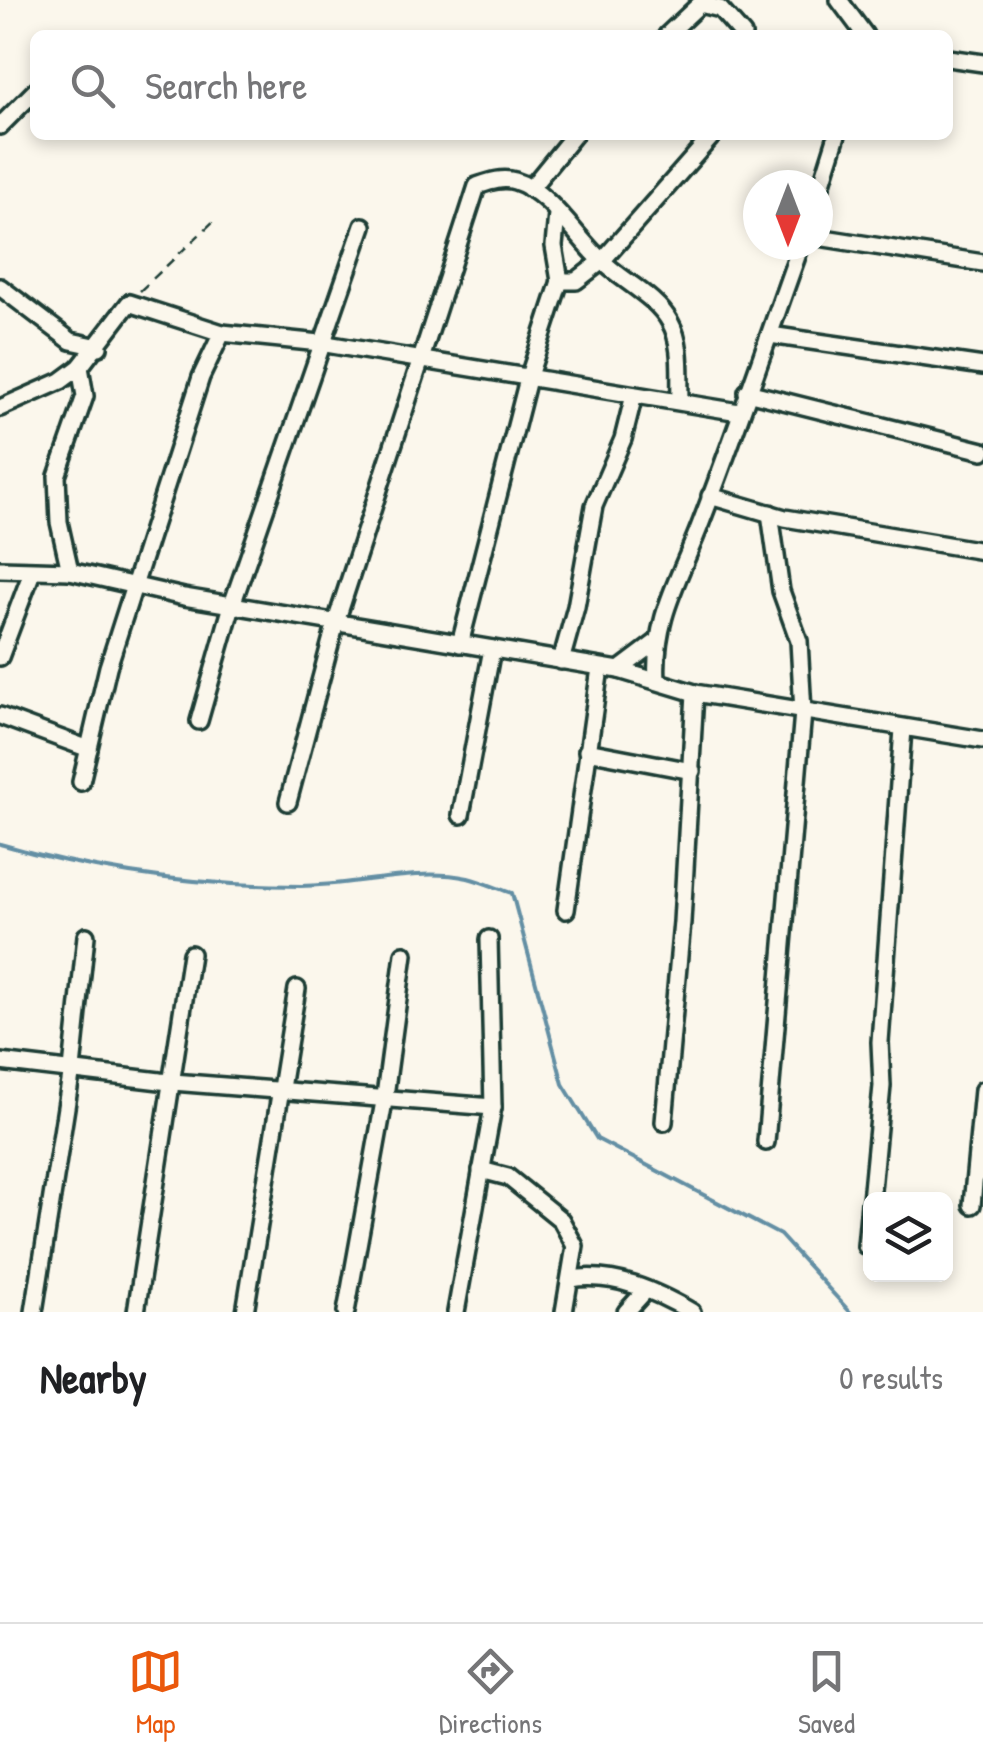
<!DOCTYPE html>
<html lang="en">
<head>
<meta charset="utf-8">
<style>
  :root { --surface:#fff; --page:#f6f6f6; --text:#202124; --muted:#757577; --line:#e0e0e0; --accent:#ea580c }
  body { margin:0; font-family:"Patrick Hand",sans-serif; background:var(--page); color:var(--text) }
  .controls { position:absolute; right:30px; bottom:30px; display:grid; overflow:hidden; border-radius:15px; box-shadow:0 5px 15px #0003 }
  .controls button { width:90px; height:90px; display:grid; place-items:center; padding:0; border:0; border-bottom:2px solid var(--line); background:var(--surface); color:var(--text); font:50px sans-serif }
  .compass { position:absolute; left:743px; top:170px; width:90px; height:90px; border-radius:50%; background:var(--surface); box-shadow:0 5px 15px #0003; rotate:180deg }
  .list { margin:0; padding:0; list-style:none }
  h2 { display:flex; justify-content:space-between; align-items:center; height:130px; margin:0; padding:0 40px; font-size:42px }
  h2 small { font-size:32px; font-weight:400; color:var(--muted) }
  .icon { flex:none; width:55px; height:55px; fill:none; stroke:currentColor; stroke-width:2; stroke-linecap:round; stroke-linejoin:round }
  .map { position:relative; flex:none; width:983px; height:1312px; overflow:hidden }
  .search { position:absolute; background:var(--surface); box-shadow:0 5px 15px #0003; left:30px; right:30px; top:30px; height:110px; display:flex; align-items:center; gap:25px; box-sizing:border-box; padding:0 35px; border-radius:15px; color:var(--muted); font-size:38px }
  .sheet { height:310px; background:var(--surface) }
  nav { display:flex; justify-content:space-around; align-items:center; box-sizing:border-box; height:140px; border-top:2px solid var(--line); background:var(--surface); font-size:28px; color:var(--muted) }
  nav a { display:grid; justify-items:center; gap:5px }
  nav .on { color:var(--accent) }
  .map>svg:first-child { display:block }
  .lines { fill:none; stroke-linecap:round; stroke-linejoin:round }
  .stream { stroke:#648fa4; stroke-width:4 }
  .minor-casing { stroke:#1f3d34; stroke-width:22 }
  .path { stroke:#1f3d34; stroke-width:2.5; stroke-dasharray:10 8; stroke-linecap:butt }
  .minor { stroke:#fbf7ec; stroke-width:15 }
</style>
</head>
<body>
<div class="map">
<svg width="983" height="1312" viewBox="0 0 983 1312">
  <rect width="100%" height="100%" fill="#fbf7ec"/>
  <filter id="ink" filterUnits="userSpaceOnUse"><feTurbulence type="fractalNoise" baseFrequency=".01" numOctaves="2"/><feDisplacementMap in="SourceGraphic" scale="20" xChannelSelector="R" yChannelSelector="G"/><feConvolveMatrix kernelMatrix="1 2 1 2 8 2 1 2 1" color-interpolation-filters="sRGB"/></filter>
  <g filter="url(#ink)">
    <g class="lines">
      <path class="stream" d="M0,844C99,873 197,886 301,886C355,886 415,867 468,878C483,882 497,888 512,893L563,1084L597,1139L780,1235L850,1312"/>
      <defs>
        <g id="minor">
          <polyline points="839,0 865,35"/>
          <polyline points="667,35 700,4 720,9 743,35"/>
          <polyline points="948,58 983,63"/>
          <polyline points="0,126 35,91"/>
          <polyline points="530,189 574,135"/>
          <polyline points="818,196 837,135"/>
          <polyline points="557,214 554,246 560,281"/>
          <polyline points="818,237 983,263"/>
          <polyline points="0,287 71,341 99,347"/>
          <polyline points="770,335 983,366"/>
          <polyline points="747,392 983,451"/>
          <polyline points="0,408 61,381 80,367 129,303 222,333 320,343 739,412"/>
          <polyline points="710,496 785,518 983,551"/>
          <polyline points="0,569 70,571 184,597 619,670 695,693 983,740"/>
          <polyline points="70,571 59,522 57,476 85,396 80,367"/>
          <polyline points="460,644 528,379 560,281 576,281 602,261 713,135"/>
          <polyline points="0,657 32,572"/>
          <polyline points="561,661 576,607 594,506 623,439 634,395"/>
          <polyline points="619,670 655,643"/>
          <path d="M657,680C653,617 681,577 702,520C737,429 768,337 801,245"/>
          <polyline points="0,716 89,749"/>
          <polyline points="199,721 233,602 363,226"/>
          <polyline points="587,751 692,771"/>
          <polyline points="81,782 108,667 201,377 222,333"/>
          <path d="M288,802L336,622L477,186C489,182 502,177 515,181C549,191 576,237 601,260C622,281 656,296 670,322C683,345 679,374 680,399"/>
          <polyline points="461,815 492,649"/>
          <polyline points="566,910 600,668"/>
          <polyline points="0,1062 160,1081 493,1107"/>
          <polyline points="664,1122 682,922 695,693"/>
          <polyline points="766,1142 803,712 799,641 781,591 770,513"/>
          <polyline points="481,1170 508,1177 561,1220 575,1246 564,1312"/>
          <polyline points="871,1200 882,1086 880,1042 903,729"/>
          <polyline points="972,1205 983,1090"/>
          <polyline points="866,1246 870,1203"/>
          <path d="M571,1279C614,1272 655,1291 692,1312"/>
          <polyline points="34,1312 72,1069 86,936"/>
          <polyline points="136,1312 191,954"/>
          <polyline points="245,1312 297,989"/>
          <polyline points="346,1312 385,1096 404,954"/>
          <polyline points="456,1312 493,1107 489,939"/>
          <polyline points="626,1312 646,1290"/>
        </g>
      </defs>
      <use href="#minor" class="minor-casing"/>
      <polyline class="path" points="140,291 218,217"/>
      <use href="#minor" class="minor"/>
    </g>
  </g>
</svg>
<div class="controls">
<button><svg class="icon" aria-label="layers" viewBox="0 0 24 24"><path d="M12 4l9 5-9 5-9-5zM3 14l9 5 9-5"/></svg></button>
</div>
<svg class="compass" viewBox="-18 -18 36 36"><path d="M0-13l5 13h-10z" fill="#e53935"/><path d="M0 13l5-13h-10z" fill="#757577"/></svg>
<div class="search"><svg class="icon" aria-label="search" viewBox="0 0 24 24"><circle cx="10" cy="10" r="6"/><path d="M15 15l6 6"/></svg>Search here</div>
</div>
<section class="sheet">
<h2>Nearby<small>0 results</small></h2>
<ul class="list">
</ul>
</section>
<nav>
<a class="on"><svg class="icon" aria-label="map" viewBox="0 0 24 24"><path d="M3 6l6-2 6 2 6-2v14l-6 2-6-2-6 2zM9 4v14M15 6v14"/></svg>Map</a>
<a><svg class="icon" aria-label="directions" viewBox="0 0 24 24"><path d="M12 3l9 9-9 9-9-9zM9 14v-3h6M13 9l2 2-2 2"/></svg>Directions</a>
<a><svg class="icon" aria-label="saved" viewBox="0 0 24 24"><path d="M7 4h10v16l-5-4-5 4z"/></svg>Saved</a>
</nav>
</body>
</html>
